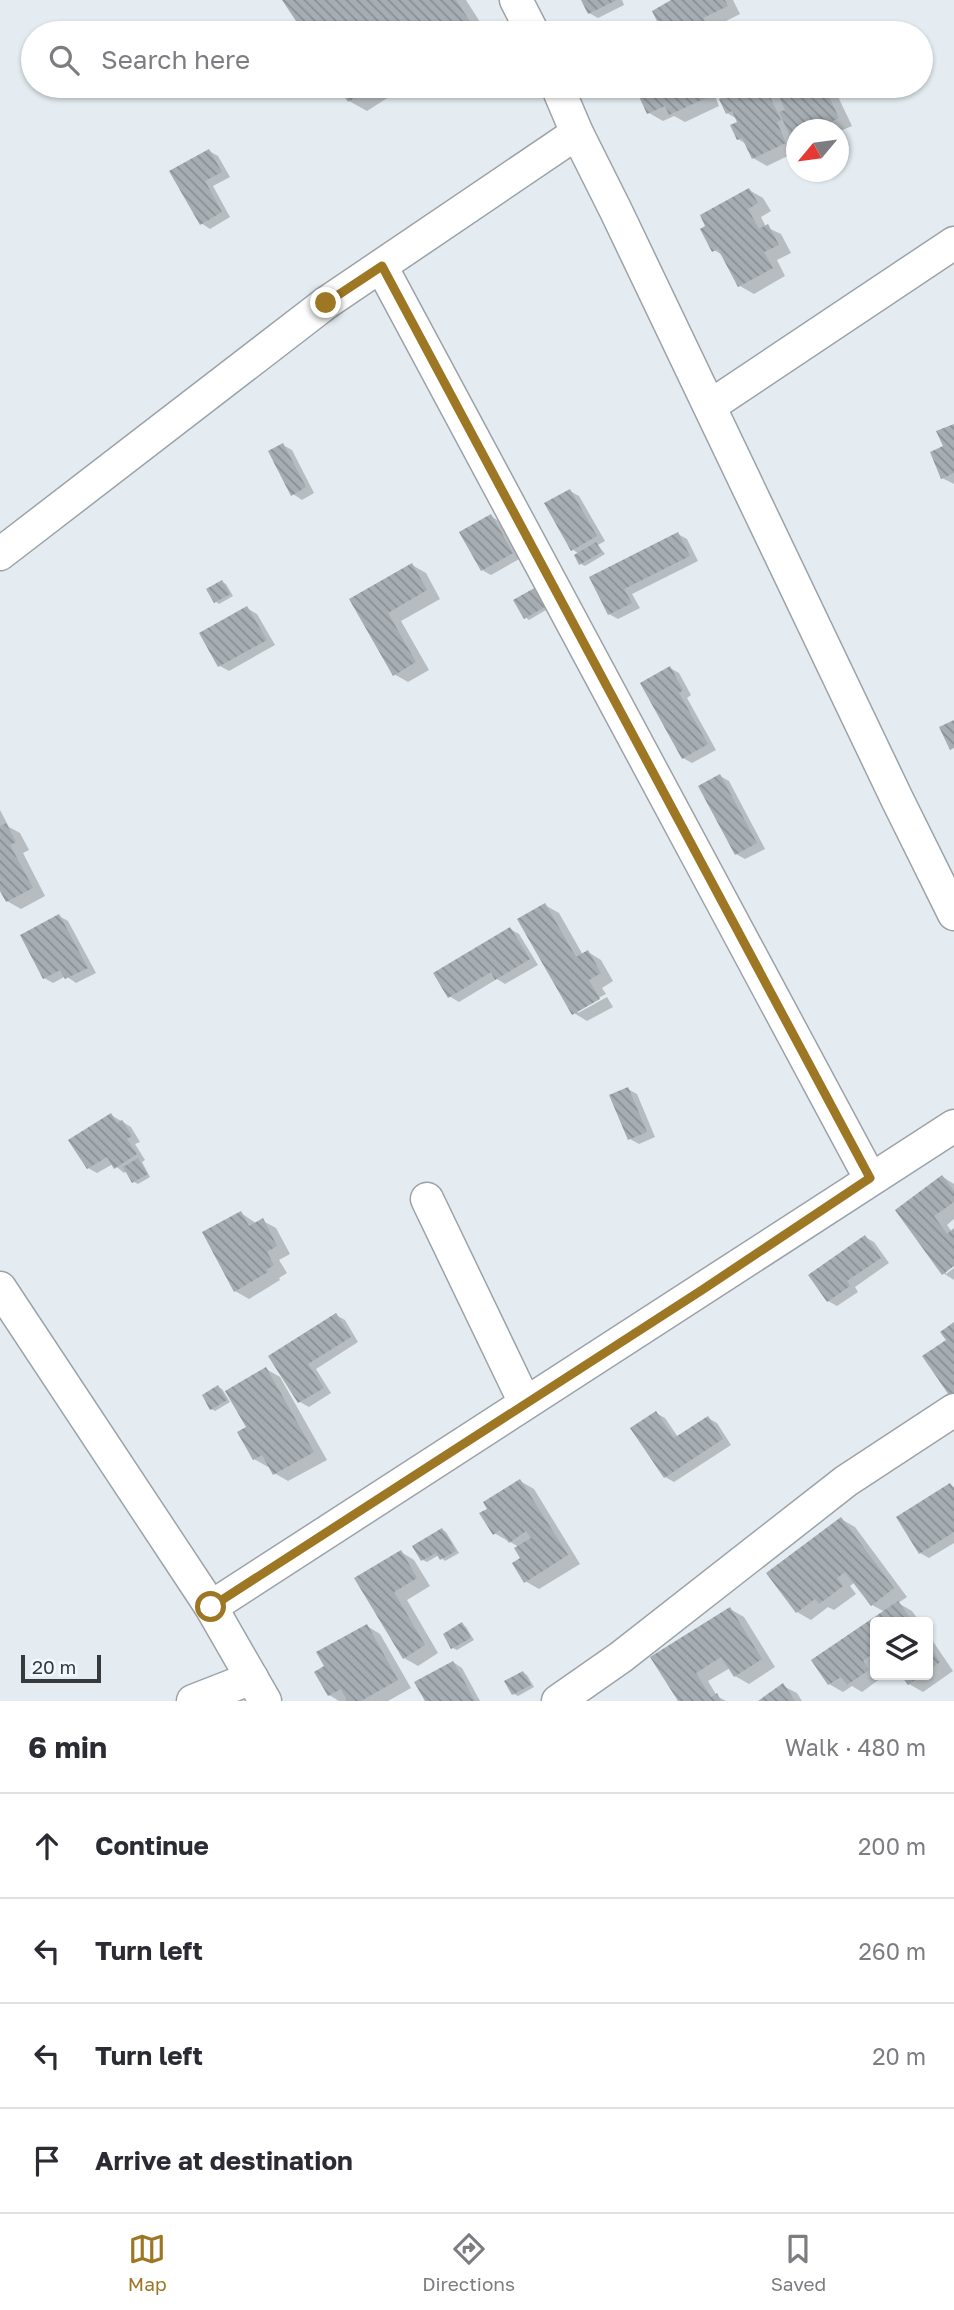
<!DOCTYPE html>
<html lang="en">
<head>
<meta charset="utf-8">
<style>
  :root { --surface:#fff; --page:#f2f2f3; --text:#2b2b33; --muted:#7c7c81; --line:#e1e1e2; --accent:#9d7723 }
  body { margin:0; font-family:"Golos Text",sans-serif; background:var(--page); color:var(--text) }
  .controls { position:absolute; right:21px; bottom:21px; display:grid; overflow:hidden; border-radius:7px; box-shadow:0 2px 5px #0004 }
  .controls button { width:63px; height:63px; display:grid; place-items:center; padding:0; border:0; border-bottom:2px solid var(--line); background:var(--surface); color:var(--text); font:35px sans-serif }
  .compass { position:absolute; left:786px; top:119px; width:63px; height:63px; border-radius:50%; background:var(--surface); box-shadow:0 2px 5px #0004; rotate:241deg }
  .scale { position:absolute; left:21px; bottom:18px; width:80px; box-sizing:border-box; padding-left:7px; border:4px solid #373a3c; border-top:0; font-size:19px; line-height:24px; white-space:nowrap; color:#373a3c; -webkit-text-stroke:5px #f1f9fe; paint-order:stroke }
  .stop { position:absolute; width:21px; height:21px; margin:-16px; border:5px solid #9d7723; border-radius:50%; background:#fff }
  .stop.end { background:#9d7723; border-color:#fff; box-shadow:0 2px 7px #0008 }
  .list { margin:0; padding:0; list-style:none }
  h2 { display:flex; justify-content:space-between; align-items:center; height:91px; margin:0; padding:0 28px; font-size:30px }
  h2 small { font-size:23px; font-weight:400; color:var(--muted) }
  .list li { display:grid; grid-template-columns:46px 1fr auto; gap:21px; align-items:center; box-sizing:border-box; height:105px; padding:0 28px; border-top:2px solid var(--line) }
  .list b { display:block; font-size:26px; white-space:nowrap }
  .list em { font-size:23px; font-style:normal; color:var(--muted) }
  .icon { flex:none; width:38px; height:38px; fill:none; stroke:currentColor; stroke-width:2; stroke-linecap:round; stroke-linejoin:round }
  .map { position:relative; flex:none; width:954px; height:1701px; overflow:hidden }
  .search { position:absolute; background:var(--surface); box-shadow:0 2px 5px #0004; left:21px; right:21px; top:21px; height:77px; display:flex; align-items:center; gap:18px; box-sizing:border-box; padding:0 24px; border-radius:38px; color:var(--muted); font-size:26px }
  .sheet { height:511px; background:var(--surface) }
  nav { display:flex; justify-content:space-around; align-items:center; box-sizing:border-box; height:98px; border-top:2px solid var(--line); background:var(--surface); font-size:19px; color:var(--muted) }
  nav a { display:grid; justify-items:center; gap:4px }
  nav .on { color:var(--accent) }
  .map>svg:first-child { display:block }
  .shadow { fill:#0003 }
  .building { fill:url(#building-back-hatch) }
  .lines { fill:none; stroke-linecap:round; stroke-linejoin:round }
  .minor-casing { stroke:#9ca3a8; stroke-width:35 }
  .minor { stroke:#fff; stroke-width:32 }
  .route { stroke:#9d7723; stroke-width:9 }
</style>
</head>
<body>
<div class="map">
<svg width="954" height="1701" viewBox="0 0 954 1701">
  <defs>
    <pattern id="building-back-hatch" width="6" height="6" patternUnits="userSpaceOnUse" patternTransform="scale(1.75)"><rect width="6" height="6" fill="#a7aeb3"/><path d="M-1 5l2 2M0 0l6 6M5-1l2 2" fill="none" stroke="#898f93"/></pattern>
  </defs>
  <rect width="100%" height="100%" fill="#e4ecf1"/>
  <g class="shadow">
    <polygon points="284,0 466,0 487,33 306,33"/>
    <polygon points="583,0 622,0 624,5 598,18 589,13"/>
    <polygon points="673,0 733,0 740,14 716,26 717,29 708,33 664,33 654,11"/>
    <polygon points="339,86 406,86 367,111 349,101"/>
    <polygon points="650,86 770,86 774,95 782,100 776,86 833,86 852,126 838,132 838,130 796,130 796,141 793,139 796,152 767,166 753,158 746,144 738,139 739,123 737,119 727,113 725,92 715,96 719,106 685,122 674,116 663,121 649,113 638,91"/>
    <polygon points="209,151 218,156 230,177 213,186 230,217 210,229 201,223 172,171"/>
    <polygon points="749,190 763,198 771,211 761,217 766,227 781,234 791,253 777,260 785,276 754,294 740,286 724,256 714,250 708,227"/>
    <polygon points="954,426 954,484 942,478 945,447"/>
    <polygon points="283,445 292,450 314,493 302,500 293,494"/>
    <polygon points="570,491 579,496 605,541 598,545 605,554 585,566 581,564 579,554 572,549"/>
    <polygon points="491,516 500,522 521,558 491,575 482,570"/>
    <polygon points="678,534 687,539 698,561 632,594 640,608 618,619 609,614 591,578"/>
    <polygon points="412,565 426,573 440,599 401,621 429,670 408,682 394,674 352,600"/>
    <polygon points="222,582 226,584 233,596 219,604 215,601"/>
    <polygon points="542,590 551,607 529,620 525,617"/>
    <polygon points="247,608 257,614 275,645 229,671 220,666"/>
    <polygon points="670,668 679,673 691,695 687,698 716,750 692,763 683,758"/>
    <polygon points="720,776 729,781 765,849 745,859 736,854"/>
    <polygon points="0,810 9,827 20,833 29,850 23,853 45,896 21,909 7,901 0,887"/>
    <polygon points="545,905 559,913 583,955 588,952 601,960 613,981 602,988 606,994 578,1009 578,1013 607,997 613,1007 587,1021 574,1013"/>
    <polygon points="59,916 68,921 96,973 76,983 66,976 53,983 44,978"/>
    <polygon points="510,929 519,934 538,965 505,984 497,979 459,1002 449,996"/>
    <polygon points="628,1089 637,1094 655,1137 639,1144 630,1139"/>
    <polygon points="111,1115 131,1127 140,1142 135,1144 145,1160 142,1162 150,1177 138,1184 134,1182 127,1171 124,1173 113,1164 97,1173 88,1168"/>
    <polygon points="943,1177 954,1184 954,1219 947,1225 952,1232 954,1230 954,1264 946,1270 946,1274 954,1268 954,1280 943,1273 897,1210"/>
    <polygon points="241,1213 257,1224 263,1221 276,1228 290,1254 279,1260 287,1273 279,1278 280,1280 249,1299 235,1291"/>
    <polygon points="865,1237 874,1242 889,1263 855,1287 858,1292 837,1306 828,1301"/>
    <polygon points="336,1315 345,1320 358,1342 316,1369 331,1393 309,1407 300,1402 271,1356"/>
    <polygon points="266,1369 280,1377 327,1460 288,1481 274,1473 270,1466 268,1467 254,1459"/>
    <polygon points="218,1387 222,1389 230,1402 215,1411 211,1409"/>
    <polygon points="656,1413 665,1418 678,1437 708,1418 717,1423 731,1445 674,1482 665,1477"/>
    <polygon points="520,1481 534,1489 580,1564 539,1589 525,1581 519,1547 494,1533"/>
    <polygon points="950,1485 954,1487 954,1543 929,1558 920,1553"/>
    <polygon points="841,1519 855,1527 907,1597 898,1603 912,1611 920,1622 875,1622 875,1675 879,1675 881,1678 862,1692 852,1686 843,1692 829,1684 813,1661 885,1612 872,1605 855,1582 850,1586 856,1594 834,1610 828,1607 811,1620 797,1612"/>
    <polygon points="442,1530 446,1532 459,1553 445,1561 439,1555 427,1562 423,1560"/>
    <polygon points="401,1552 414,1560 430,1586 407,1600 438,1653 418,1666 404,1658 357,1579"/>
    <polygon points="730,1609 744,1617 775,1667 749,1684 735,1676 730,1668 708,1681 717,1696 726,1701 680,1701"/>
    <polygon points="462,1624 466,1627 474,1640 457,1650 453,1648"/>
    <polygon points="367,1626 380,1634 411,1688 388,1701 339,1701 329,1695 326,1667"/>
    <polygon points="928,1634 953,1671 923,1692 909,1684 903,1675 928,1675"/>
    <polygon points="453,1662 462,1668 480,1701 427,1701"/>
    <polygon points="523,1673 527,1675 534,1687 518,1696 514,1694"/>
    <polygon points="783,1686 797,1693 802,1701 761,1701"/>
  </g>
  <g class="building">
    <polygon points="282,0 456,0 471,23 454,33 304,33"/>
    <polygon points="581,0 617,0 588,14"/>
    <polygon points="671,0 725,0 728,6 703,18 705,21 678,33 663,33 652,11"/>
    <polygon points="624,25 627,33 607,33"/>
    <polygon points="337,86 373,86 348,102"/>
    <polygon points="645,86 708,86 702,89 706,98 669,115 665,106 647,114 636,90"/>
    <polygon points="720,86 761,86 763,90 766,88 781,120 777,122 786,143 752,159 742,138 737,140 730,125 737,122 732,111 726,114 719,99 725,96"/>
    <polygon points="774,86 824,86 839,118 815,130 796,130 796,138 792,140 779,112 785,110"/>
    <polygon points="209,149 222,172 205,181 222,212 200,225 169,171"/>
    <polygon points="749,188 758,203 748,209 759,229 768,224 779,245 764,252 773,268 738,287 718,249 712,252 700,229 705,226 700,215"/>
    <polygon points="954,424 954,473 941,479 930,452 943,446 936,431"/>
    <polygon points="283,443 306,487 291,496 268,451"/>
    <polygon points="570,489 597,536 571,551 544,503"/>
    <polygon points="491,514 513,553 481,571 459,532"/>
    <polygon points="678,532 690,556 624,589 632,603 608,615 589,577"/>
    <polygon points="596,542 602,552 579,565 574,555"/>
    <polygon points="412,563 427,590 388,613 416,662 393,676 349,599"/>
    <polygon points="222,580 230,594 214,603 206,589"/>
    <polygon points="538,586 548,605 524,619 513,600"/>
    <polygon points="247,606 267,640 218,667 199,633"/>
    <polygon points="670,666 683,690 679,693 708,744 682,759 640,683"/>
    <polygon points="954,720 954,748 950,750 939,727"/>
    <polygon points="720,774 757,843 735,855 698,786"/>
    <polygon points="6,823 16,842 10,845 33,888 6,902 0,891 0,826"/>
    <polygon points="545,903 576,957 588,950 601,973 589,980 600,999 572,1015 517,919"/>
    <polygon points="59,914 88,968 65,979 60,970 43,979 20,935"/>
    <polygon points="510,927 530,959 495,980 491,972 448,998 433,973"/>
    <polygon points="628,1087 647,1132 628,1140 609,1095"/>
    <polygon points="111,1113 117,1123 122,1120 132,1136 127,1139 137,1154 114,1169 107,1157 87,1169 68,1140"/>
    <polygon points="138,1158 148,1174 132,1183 123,1167"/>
    <polygon points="942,1175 954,1191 954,1202 934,1216 947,1234 954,1228 954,1266 942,1275 895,1210"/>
    <polygon points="241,1211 249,1226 263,1218 277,1246 267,1252 274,1265 266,1270 268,1272 234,1292 202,1232"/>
    <polygon points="865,1235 881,1258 847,1281 850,1286 827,1302 808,1275"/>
    <polygon points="336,1313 351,1337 308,1364 324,1388 298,1403 268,1356"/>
    <polygon points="954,1322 954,1396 951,1398 922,1356 946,1340 940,1332"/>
    <polygon points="266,1367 314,1452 273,1475 262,1455 253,1460 237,1432 246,1427 225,1391"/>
    <polygon points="218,1385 227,1400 210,1410 202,1395"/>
    <polygon points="656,1411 674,1438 708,1416 723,1439 664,1478 630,1428"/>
    <polygon points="520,1479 568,1555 524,1583 512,1563 520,1558 514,1548 531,1538 526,1531 509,1543 500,1530 493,1535 479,1513 487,1509 483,1502"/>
    <polygon points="950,1483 954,1489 954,1532 919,1554 896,1517"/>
    <polygon points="841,1517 894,1588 871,1606 845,1572 837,1578 843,1586 819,1604 815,1599 796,1613 766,1573"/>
    <polygon points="442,1528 456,1551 440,1560 436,1553 421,1561 412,1546"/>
    <polygon points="401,1550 417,1578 394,1592 425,1645 403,1659 354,1578"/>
    <polygon points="898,1601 913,1622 875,1622 875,1652 863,1661 869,1670 847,1685 841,1677 828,1685 811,1660"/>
    <polygon points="730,1607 762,1659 734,1677 721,1657 696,1673 711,1697 717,1693 721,1701 678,1701 650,1657"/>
    <polygon points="462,1622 471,1638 451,1649 443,1634"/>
    <polygon points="367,1624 398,1680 361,1701 347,1701 341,1689 328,1696 314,1672 324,1666 316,1652"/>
    <polygon points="928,1644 940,1662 928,1671"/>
    <polygon points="453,1661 475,1701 425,1701 414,1682"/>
    <polygon points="523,1671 531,1685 512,1695 504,1681"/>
    <polygon points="901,1675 922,1675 908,1685"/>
    <polygon points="783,1683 795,1701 758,1701"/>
  </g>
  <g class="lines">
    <defs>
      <g id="minor">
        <polyline points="516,0 533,33"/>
        <polyline points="557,86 577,133 616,211 897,799 954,914"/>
        <polyline points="381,266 870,1178"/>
        <polyline points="710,406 954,243"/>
        <polyline points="0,554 326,303 577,133"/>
        <polyline points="427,1199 525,1403"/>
        <polyline points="0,1288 211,1607 265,1701"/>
        <polyline points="211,1607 954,1126"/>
        <polyline points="193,1701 252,1678"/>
        <polyline points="558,1701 621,1657 846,1481 954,1410"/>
      </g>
    </defs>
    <use href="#minor" class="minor-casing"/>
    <use href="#minor" class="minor"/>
  </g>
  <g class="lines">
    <polyline class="route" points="211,1607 702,1290 870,1178 382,266 326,303"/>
  </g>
</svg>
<div class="controls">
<button><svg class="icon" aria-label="layers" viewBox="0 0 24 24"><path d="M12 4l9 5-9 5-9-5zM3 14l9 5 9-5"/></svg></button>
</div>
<svg class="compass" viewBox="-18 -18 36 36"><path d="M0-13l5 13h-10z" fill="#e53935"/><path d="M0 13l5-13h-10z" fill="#7c7c81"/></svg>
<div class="scale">20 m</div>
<div class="stop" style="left:211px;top:1607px"></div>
<div class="stop end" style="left:326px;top:303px"></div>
<div class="search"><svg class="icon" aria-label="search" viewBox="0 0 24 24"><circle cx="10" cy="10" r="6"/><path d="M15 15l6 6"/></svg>Search here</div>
</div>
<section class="sheet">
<h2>6 min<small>Walk · 480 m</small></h2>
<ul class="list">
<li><svg class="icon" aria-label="ahead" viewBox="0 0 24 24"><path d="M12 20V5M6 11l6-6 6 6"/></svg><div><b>Continue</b></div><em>200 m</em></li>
<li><svg class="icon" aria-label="left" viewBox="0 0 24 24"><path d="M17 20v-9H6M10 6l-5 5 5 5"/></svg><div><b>Turn left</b></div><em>260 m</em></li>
<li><svg class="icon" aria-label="left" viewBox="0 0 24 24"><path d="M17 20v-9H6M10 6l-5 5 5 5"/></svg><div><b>Turn left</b></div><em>20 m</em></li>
<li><svg class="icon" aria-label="arrive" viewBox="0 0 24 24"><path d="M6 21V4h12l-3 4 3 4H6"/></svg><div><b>Arrive at destination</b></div></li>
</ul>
</section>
<nav>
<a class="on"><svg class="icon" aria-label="map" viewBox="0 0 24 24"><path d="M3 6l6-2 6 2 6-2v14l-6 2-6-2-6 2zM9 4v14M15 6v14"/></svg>Map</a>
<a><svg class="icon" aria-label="directions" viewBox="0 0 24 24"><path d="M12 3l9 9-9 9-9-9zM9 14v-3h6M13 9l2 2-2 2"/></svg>Directions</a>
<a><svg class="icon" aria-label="saved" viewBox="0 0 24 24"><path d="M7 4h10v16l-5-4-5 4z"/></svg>Saved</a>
</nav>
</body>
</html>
